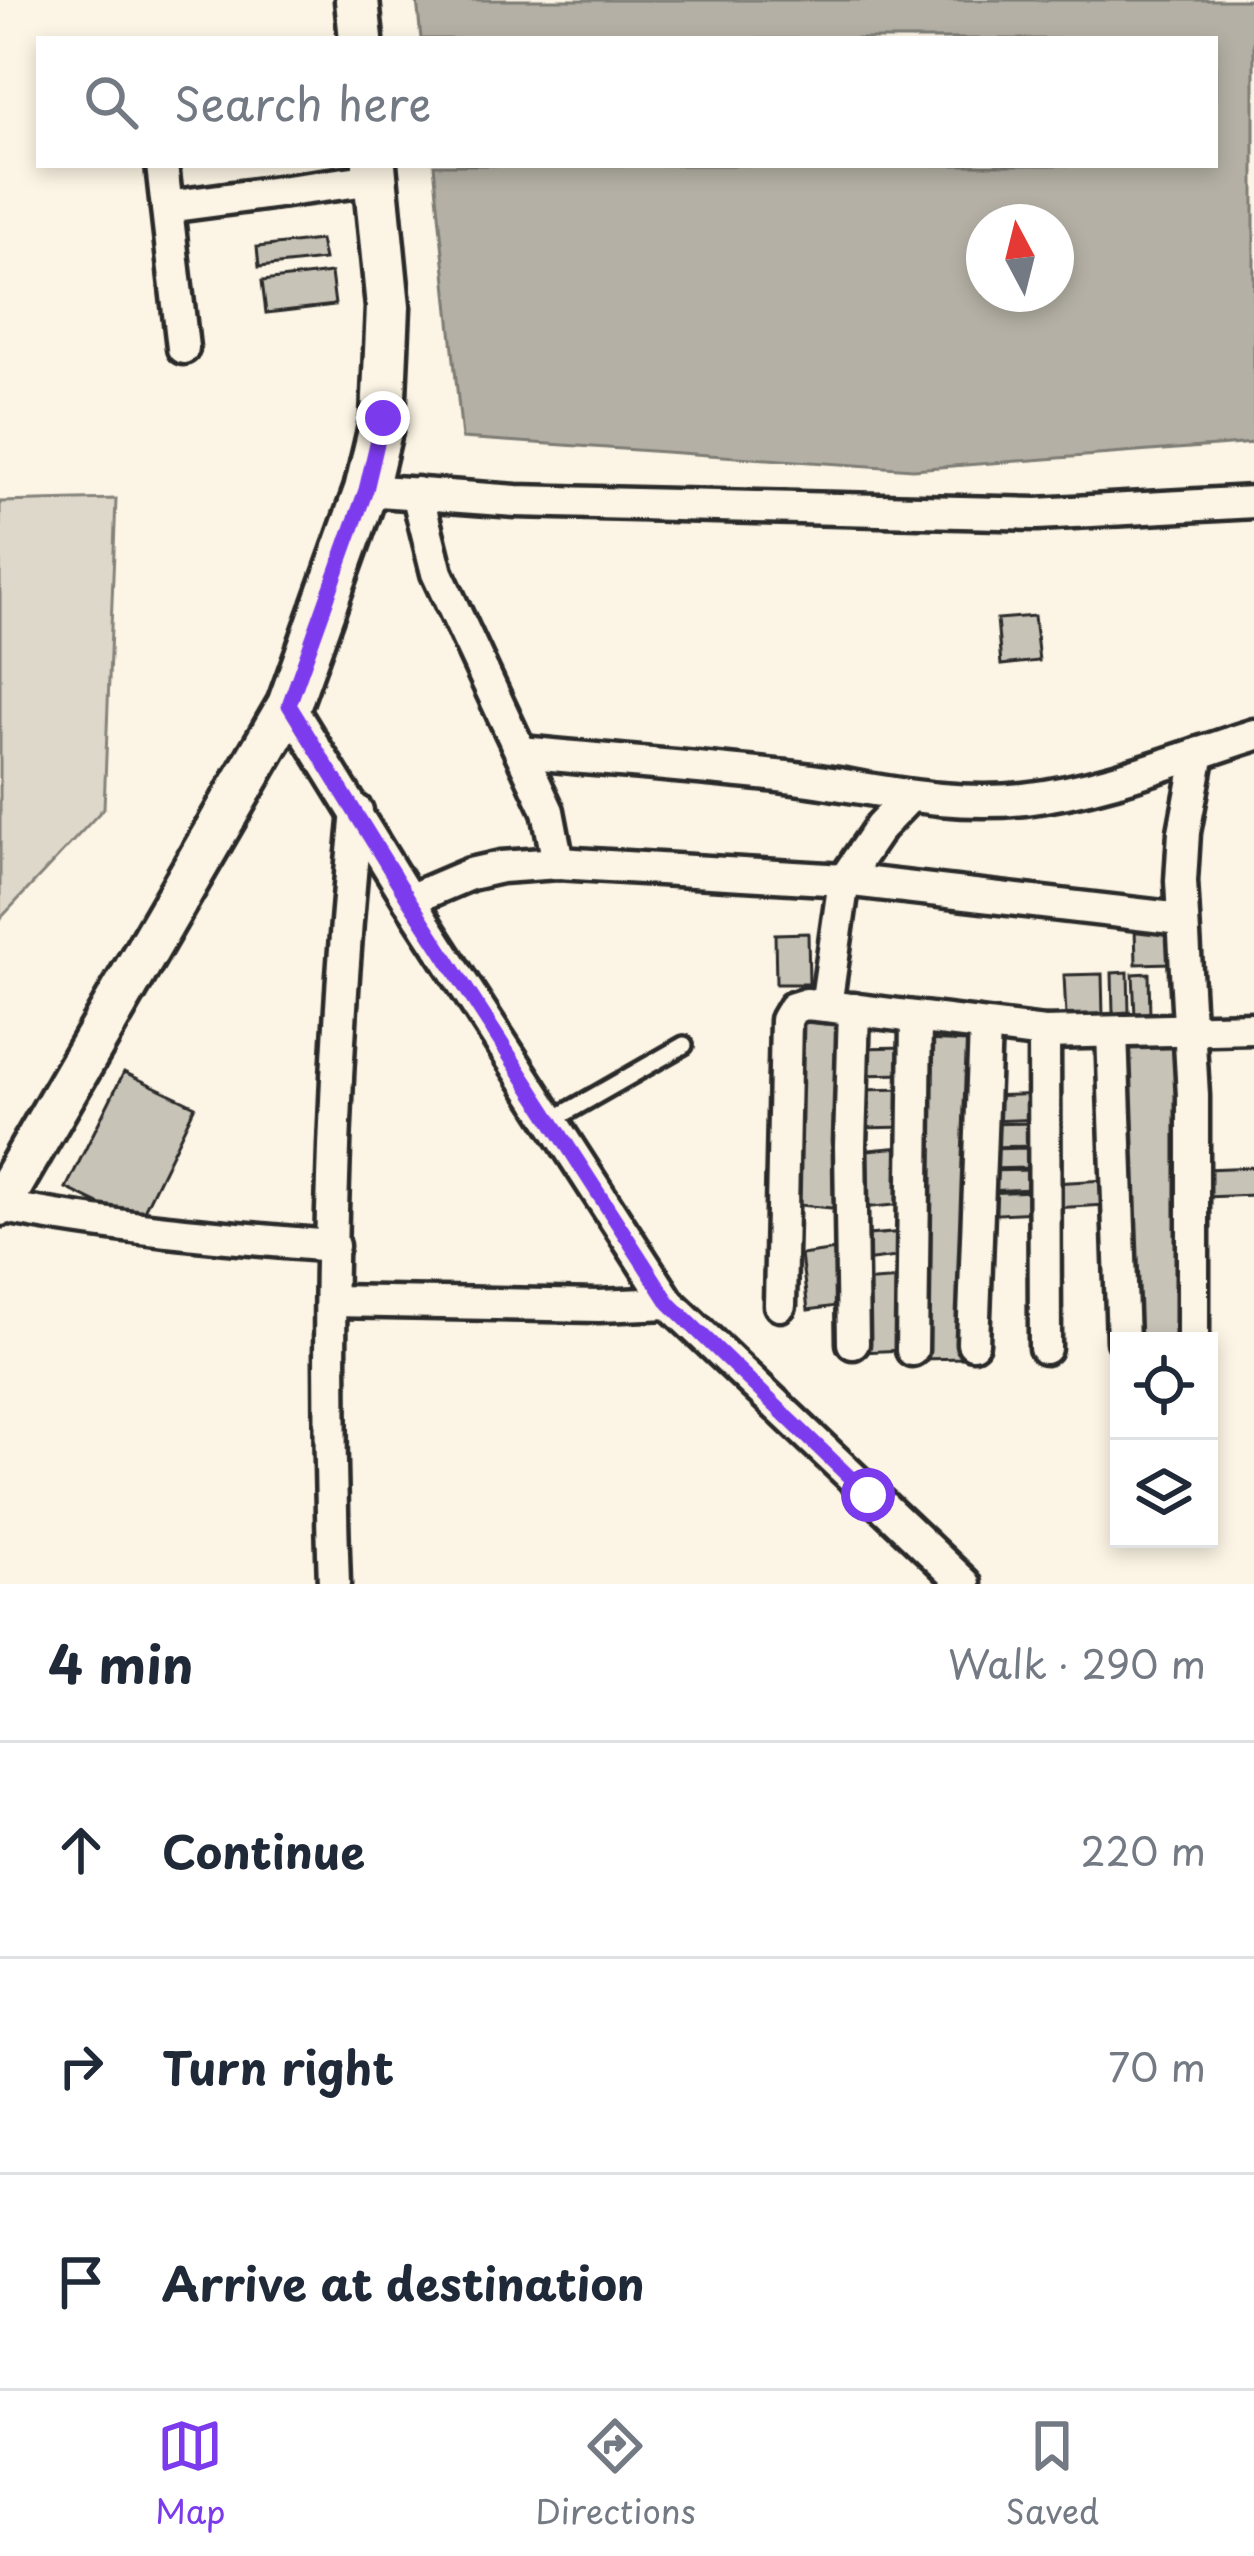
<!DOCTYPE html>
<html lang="en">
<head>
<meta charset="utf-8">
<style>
  :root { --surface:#fff; --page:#f2f2f3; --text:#1f2937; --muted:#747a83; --line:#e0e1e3; --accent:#7c3aed }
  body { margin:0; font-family:"Playpen Sans",sans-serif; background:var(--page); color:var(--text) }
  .controls { position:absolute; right:36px; bottom:36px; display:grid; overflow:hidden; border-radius:0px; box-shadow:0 6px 18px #0003 }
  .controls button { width:108px; height:108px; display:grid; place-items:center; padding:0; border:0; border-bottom:3px solid var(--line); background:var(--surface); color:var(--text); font:60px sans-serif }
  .compass { position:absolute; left:966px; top:204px; width:108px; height:108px; border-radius:50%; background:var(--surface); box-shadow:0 6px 18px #0003; rotate:353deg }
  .stop { position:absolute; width:36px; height:36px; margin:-27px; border:9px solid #7c3aed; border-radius:50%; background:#fff }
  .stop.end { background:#7c3aed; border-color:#fff; box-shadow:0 3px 12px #0008 }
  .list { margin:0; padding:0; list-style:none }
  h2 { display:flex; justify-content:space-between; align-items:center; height:156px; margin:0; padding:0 48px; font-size:51px }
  h2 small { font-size:39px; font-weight:400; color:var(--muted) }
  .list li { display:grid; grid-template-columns:78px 1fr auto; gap:36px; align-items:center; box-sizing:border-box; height:216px; padding:0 48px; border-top:3px solid var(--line) }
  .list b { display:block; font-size:45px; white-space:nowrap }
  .list em { font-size:39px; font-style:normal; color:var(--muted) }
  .icon { flex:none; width:66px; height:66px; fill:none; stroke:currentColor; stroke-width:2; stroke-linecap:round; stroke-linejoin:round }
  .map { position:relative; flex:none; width:1254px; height:1584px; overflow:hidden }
  .search { position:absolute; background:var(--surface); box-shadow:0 6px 18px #0003; left:36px; right:36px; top:36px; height:132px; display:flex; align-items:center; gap:30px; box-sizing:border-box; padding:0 42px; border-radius:0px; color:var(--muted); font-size:45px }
  .sheet { height:804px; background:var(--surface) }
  nav { display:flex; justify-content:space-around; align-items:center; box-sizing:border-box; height:168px; border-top:3px solid var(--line); background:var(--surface); font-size:33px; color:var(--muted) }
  nav a { display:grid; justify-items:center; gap:6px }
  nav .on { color:var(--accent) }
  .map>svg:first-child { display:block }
  .green { fill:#ded8ca; stroke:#84827a; stroke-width:3 }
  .water { fill:#b4b0a5; stroke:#7d7b74; stroke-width:3; fill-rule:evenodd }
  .building { fill:#c8c3b7; stroke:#2b2b2b; stroke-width:3 }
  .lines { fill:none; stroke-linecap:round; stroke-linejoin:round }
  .service-casing { stroke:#2b2b2b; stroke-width:24 }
  .minor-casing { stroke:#2b2b2b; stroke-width:39 }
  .secondary-casing { stroke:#2b2b2b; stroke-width:51 }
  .service { stroke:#fcf5e5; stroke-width:15 }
  .minor { stroke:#fcf5e5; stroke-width:30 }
  .secondary { stroke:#fcf5e5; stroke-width:42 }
  .route { stroke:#7c3aed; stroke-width:15 }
</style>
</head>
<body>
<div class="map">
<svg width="1254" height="1584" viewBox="0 0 1254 1584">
  <rect width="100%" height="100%" fill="#fcf5e5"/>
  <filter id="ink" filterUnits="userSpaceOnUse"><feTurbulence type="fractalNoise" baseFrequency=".00833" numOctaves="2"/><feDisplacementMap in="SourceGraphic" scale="24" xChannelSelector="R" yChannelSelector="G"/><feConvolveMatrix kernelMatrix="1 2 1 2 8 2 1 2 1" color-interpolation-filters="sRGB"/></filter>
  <g filter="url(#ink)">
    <polygon class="green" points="116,499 104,808 0,919 0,502"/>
    <path class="water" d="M417,0H1254V443L913,469L462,438L434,165H1215V39H421ZM984,222H1056V294H984Z"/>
    <g class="building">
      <polygon points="320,240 324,260 259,267 257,247"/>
      <polygon points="331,273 335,305 266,313 262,281"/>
      <polygon points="1034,616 1039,661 1001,665 997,619"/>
      <polygon points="1171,926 1172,963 1136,964 1135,927"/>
      <polygon points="808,933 809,984 776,984 775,934"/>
      <polygon points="1128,972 1129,1012 1113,1013 1112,973"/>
      <polygon points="1149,973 1150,1016 1135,1016 1133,974"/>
      <polygon points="1102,974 1103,1016 1066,1017 1064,975"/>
      <polygon points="795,1019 843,1019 843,1209 798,1205"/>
      <polygon points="924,1040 968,1042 964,1358 922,1359"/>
      <polygon points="1127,1046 1179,1046 1183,1341 1134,1341"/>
      <polygon points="906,1047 907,1074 858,1075 858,1048"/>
      <polygon points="124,1072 195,1106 138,1223 66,1188"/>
      <polygon points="908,1089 909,1127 859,1128 858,1090"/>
      <polygon points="1042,1094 1042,1119 987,1121 986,1096"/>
      <polygon points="1034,1123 1035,1146 985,1147 985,1124"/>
      <polygon points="901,1147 907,1204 861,1208 856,1151"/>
      <polygon points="1030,1148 1030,1168 984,1169 984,1149"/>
      <polygon points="1254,1167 1254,1195 1206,1197 1205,1169"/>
      <polygon points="1033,1170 1033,1189 985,1191 985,1171"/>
      <polygon points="1105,1180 1106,1205 1054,1208 1053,1183"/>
      <polygon points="1036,1191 1037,1212 981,1215 981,1193"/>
      <polygon points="905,1232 905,1256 855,1262 856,1236"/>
      <polygon points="836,1250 843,1305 808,1310 801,1255"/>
      <polygon points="903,1279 903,1350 862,1352 858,1282"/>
    </g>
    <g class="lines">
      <defs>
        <polyline id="service" points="551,1121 684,1045"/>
        <g id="minor">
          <polyline points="162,165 183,348"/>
          <polyline points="167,207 375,179"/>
          <polyline points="366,490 516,501 1037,514 1254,502"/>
          <polyline points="417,493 437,573 548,811 558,863"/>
          <polyline points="289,705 409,900 669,1303 965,1584"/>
          <path d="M521,752C610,761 698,767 787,777C868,786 940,808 1024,799C1102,790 1179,759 1254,735"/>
          <polyline points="409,900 470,874 501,867 558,863 844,880 1181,919"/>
          <polyline points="826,1006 844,880 880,827 908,798"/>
          <polyline points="1112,1032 1123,1341"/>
          <polyline points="1044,1033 1045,1348"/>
          <path d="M0,1206C110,1228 221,1237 333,1246"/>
          <polyline points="332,1301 599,1306 669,1303"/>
          <polyline points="780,1305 786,1020 793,1008 806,1004 826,1006 1044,1033 1254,1028"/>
          <polyline points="1193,1341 1193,1096 1181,881 1184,832 1199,753"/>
          <polyline points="853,1343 850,1146 854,1009"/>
          <polyline points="973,1343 985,1028"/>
          <polyline points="912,1350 916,1018"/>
          <path d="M334,1584C325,1327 331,1067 357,811"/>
        </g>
        <g id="secondary">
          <polyline points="357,0 361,39"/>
          <polyline points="0,1204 289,705 366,490 383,418 388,307 374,165"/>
        </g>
      </defs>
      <use href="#service" class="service-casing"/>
      <use href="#minor" class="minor-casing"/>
      <use href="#secondary" class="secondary-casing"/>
      <use href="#service" class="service"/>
      <use href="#minor" class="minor"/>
      <use href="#secondary" class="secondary"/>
    </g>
  </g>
  <g class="lines" filter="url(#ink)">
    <polyline class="route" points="383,418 366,490 289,705 409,900 669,1303 868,1495"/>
  </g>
</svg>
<div class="controls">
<button><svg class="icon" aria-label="locate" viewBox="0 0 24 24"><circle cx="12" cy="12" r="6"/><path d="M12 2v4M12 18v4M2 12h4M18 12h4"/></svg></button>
<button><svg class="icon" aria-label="layers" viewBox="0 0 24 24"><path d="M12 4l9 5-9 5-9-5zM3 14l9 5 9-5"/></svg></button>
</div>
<svg class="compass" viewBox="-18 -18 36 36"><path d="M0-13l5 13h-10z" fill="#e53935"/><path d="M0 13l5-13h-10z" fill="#747a83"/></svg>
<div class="stop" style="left:868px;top:1495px"></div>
<div class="stop end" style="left:383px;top:418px"></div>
<div class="search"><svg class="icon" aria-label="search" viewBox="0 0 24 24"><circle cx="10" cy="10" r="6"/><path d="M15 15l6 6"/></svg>Search here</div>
</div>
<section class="sheet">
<h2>4 min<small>Walk · 290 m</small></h2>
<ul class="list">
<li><svg class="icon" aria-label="ahead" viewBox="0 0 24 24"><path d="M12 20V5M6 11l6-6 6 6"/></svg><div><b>Continue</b></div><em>220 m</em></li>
<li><svg class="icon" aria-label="right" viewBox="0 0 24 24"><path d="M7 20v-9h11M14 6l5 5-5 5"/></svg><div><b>Turn right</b></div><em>70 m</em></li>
<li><svg class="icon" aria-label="arrive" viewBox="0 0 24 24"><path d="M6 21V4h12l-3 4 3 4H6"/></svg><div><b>Arrive at destination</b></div></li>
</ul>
</section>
<nav>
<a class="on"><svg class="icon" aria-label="map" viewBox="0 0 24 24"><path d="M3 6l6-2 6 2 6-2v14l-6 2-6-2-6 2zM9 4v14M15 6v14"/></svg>Map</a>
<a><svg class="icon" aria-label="directions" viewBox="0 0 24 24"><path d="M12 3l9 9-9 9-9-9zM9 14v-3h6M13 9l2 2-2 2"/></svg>Directions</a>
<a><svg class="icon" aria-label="saved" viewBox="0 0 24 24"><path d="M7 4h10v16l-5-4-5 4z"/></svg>Saved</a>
</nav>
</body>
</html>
